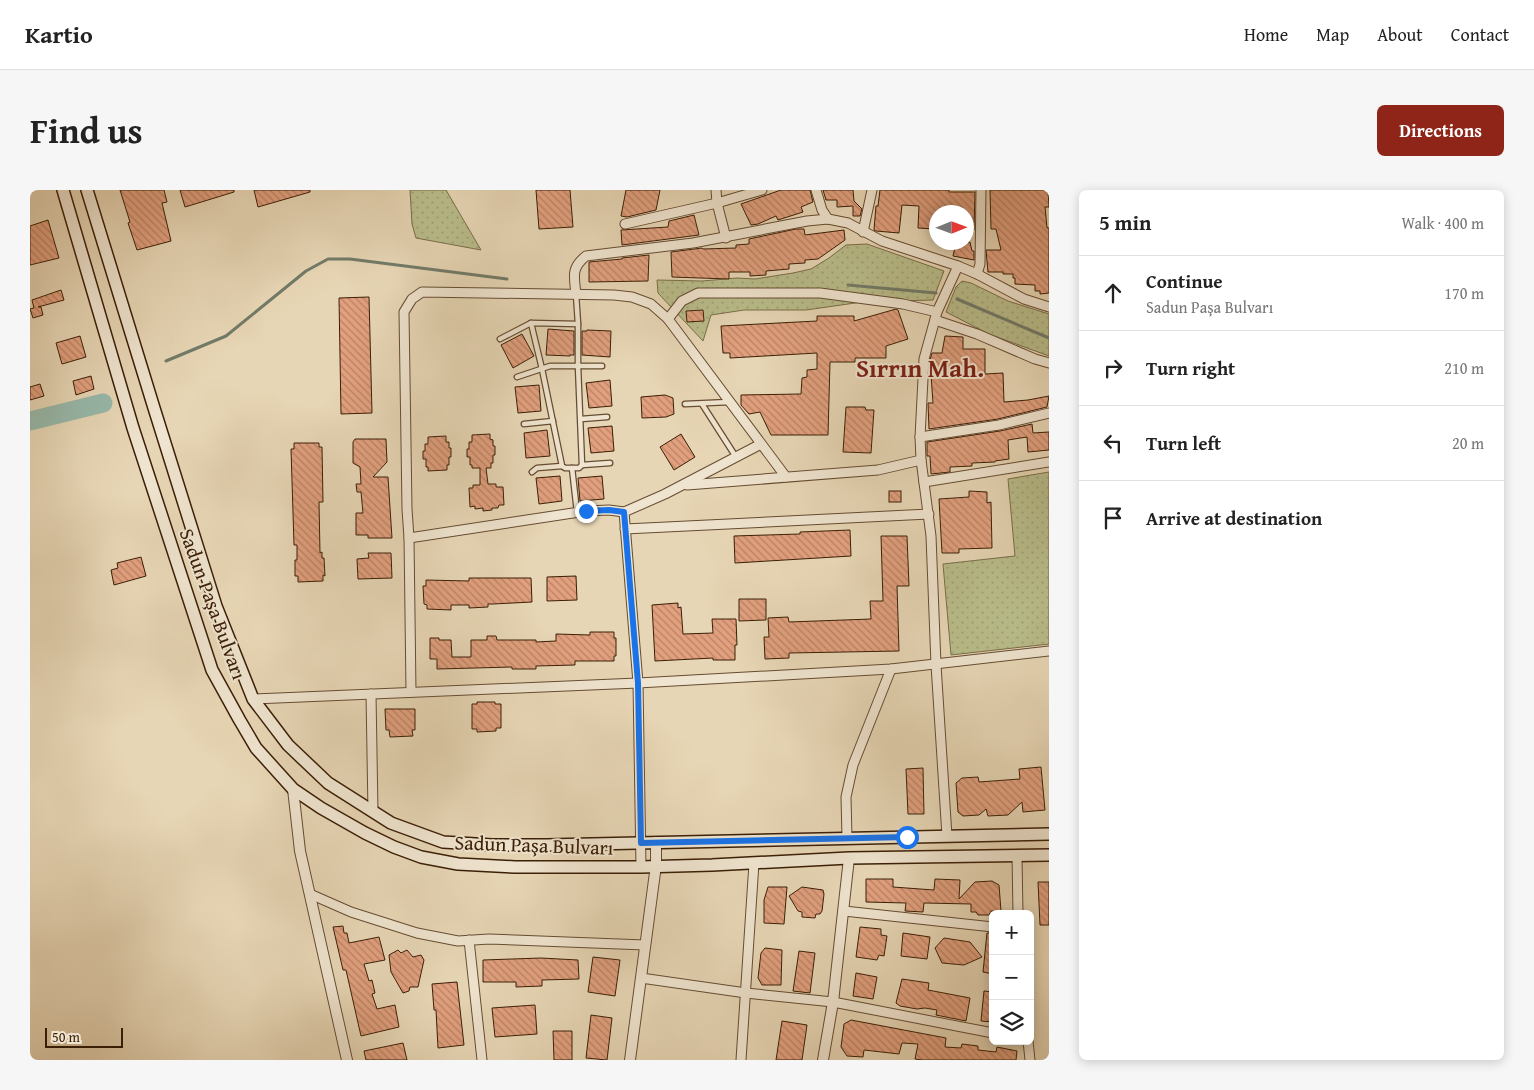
<!DOCTYPE html>
<html lang="en">
<head>
<meta charset="utf-8">
<style>
  :root { --surface:#fff; --page:#f6f6f6; --text:#222; --muted:#767676; --line:#e0e0e0; --accent:#8f2418 }
  body { margin:0; font-family:"Gentium Book Plus",serif; background:var(--page); color:var(--text) }
  .controls { position:absolute; right:15px; bottom:15px; display:grid; overflow:hidden; border-radius:8px; box-shadow:0 2px 12px #0003 }
  .controls button { width:45px; height:45px; display:grid; place-items:center; padding:0; border:0; border-bottom:1px solid var(--line); background:var(--surface); color:var(--text); font:25px sans-serif }
  .compass { position:absolute; left:899px; top:15px; width:45px; height:45px; border-radius:50%; background:var(--surface); box-shadow:0 2px 12px #0003; rotate:89deg }
  .scale { position:absolute; left:15px; bottom:12px; width:78px; box-sizing:border-box; padding-left:5px; border:2px solid #3b1e06; border-top:0; font-size:14px; line-height:18px; white-space:nowrap; color:#3b1e06; -webkit-text-stroke:4px #efe4cf; paint-order:stroke }
  .stop { position:absolute; width:15px; height:15px; margin:-11px; border:4px solid #1a73e8; border-radius:50%; background:#fff }
  .stop.end { background:#1a73e8; border-color:#fff; box-shadow:0 1px 5px #0008 }
  .list { margin:0; padding:0; list-style:none }
  h2 { display:flex; justify-content:space-between; align-items:center; height:65px; margin:0; padding:0 20px; font-size:21px }
  h2 small { font-size:16px; font-weight:400; color:var(--muted) }
  .list li { display:grid; grid-template-columns:32px 1fr auto; gap:15px; align-items:center; box-sizing:border-box; height:75px; padding:0 20px; border-top:1px solid var(--line) }
  .list b { display:block; font-size:19px; white-space:nowrap }
  .list p { margin:0; font-size:16px; white-space:nowrap; color:var(--muted) }
  .list em { font-size:16px; font-style:normal; color:var(--muted) }
  .icon { flex:none; width:28px; height:28px; fill:none; stroke:currentColor; stroke-width:2; stroke-linecap:round; stroke-linejoin:round }
  .map { position:relative; flex:none; width:1019px; height:870px; overflow:hidden; border-radius:8px }
  header { display:flex; align-items:center; gap:30px; box-sizing:border-box; height:70px; padding:0 25px; background:var(--surface); border-bottom:1px solid var(--line) }
  header strong { font-size:24px }
  nav { display:flex; gap:28px; margin-inline-start:auto; font-size:18px }
  .intro { display:flex; align-items:center; justify-content:space-between; box-sizing:border-box; height:120px; padding:0 30px }
  h1 { margin:0; font-size:35px }
  .button { padding:12px 22px; border-radius:8px; background:var(--accent); color:#fff; font-size:18px; font-weight:700 }
  main { display:flex; gap:30px; padding:0 30px }
  aside { flex:1; background:var(--surface); border-radius:8px; box-shadow:0 2px 12px #0003 }
  .map>svg:first-child { display:block }
  .grass { fill:url(#grass-dots); stroke:#7a6e48 }
  .lines { fill:none; stroke-linecap:round; stroke-linejoin:round }
  .stream { stroke:#727b69; stroke-width:3 }
  .river { stroke:#97b9ab; stroke-width:19 }
  .building { fill:url(#building-back-hatch); stroke:#3b1e06 }
  .service-casing { stroke:#664c32; stroke-width:7 }
  .minor-casing { stroke:#664c32; stroke-width:11 }
  .tertiary-casing { stroke:#664c32; stroke-width:12 }
  .secondary-casing { stroke:#3b1e06; stroke-width:14 }
  .service { stroke:#efe4cf; stroke-width:4.5 }
  .minor { stroke:#efe4cf; stroke-width:9 }
  .tertiary { stroke:#efe4cf; stroke-width:10 }
  .secondary { stroke:#efe4cf; stroke-width:11 }
  .route { stroke:#1a73e8; stroke-width:6 }
  .labels { text-anchor:middle; stroke-width:4; stroke-linejoin:round; paint-order:stroke }
  .street-label { font-size:20px; fill:#3b1e06; stroke:#efe4cf }
  .district-label { font-size:25px; font-weight:bold; fill:#7a1f14; stroke:#efe4cf }
</style>
</head>
<body>
<header>
<strong>Kartio</strong>
<nav><a>Home</a><a>Map</a><a>About</a><a>Contact</a></nav>
</header>
<div class="intro"><h1>Find us</h1><a class="button">Directions</a></div>
<main>
<div class="map">
<svg width="1019" height="870" viewBox="0 0 1019 870">
  <defs>
    <pattern id="grass-dots" width="8" height="8" patternUnits="userSpaceOnUse" patternTransform="scale(1.25)"><rect width="8" height="8" fill="#b9bd8b"/><path d="M2 2h.1M6 6h.1" fill="none" stroke="#a0a276" stroke-width="1.8" stroke-linecap="round"/></pattern>
    <pattern id="building-back-hatch" width="6" height="6" patternUnits="userSpaceOnUse" patternTransform="scale(1.25)"><rect width="6" height="6" fill="#e2a07e"/><path d="M-1 5l2 2M0 0l6 6M5-1l2 2" fill="none" stroke="#b88265"/></pattern>
  </defs>
  <rect width="100%" height="100%" fill="#e7d6b5"/>
  <filter id="stains"><feTurbulence type="fractalNoise" baseFrequency=".004" numOctaves="4"/><feColorMatrix values="0 0 0 0 .2 0 0 0 0 .09 0 0 0 0 .02 0 0 0 .5 -.17"/></filter>
  <radialGradient id="worn" r=".72"><stop offset=".6" stop-color="#630" stop-opacity="0"/><stop offset="1" stop-color="#630" stop-opacity=".3"/></radialGradient>
  <g class="grass">
    <polygon points="380,0 416,0 451,60 386,48 382,34"/>
    <polygon points="837,54 914,81 903,110 832,112 776,120 714,120 681,125 673,151 628,103 627,90 672,91 707,88 725,89 763,83 781,79 799,68 816,55"/>
    <polygon points="932,91 941,93 978,111 1019,124 1019,166 959,144 916,122 926,97"/>
    <polygon points="1019,282 1019,454 921,465 913,374 985,366 978,289"/>
  </g>
  <g class="lines">
    <g class="stream">
      <polyline points="818,95 906,103"/>
      <polyline points="927,109 1019,148"/>
      <polyline points="136,171 196,146 276,81 298,69 320,69 477,89"/>
    </g>
    <polyline class="river" points="0,231 73,213"/>
  </g>
  <g class="building">
    <polygon points="90,0 134,0 137,12 132,13 141,51 107,60 98,33 100,32"/>
    <polygon points="150,0 204,0 204,2 155,17"/>
    <polygon points="224,0 280,0 280,2 228,17"/>
    <polygon points="506,0 540,0 543,37 509,39"/>
    <polygon points="596,0 630,0 626,20 597,27 591,26"/>
    <polygon points="751,0 780,0 783,12 771,17 773,22 748,30 746,26 728,34 721,35 711,14"/>
    <polygon points="793,0 823,0 824,11 832,19 830,26 823,26 823,16 807,17 807,10 796,10"/>
    <polygon points="850,0 919,0 919,2 945,2 944,40 936,40 936,22 906,22 906,39 888,38 889,16 872,15 869,43 846,41 844,40 846,16 848,16"/>
    <polygon points="960,0 1018,0 1019,17 1015,17 1017,38 1019,38 1019,103 1010,104 1010,101 1005,101 1005,95 985,94 985,88 983,88 983,84 973,84 973,82 958,82 956,60 971,60 966,39 961,39"/>
    <polygon points="664,25 669,45 592,55 591,40 638,37 639,31"/>
    <polygon points="18,30 29,68 0,75 0,36"/>
    <polygon points="766,39 774,39 775,45 814,40 815,50 788,69 775,70 775,73 759,74 759,79 736,81 736,85 720,86 720,82 699,82 699,89 642,87 641,62 672,58 673,59 706,58 706,55 719,54 719,49"/>
    <polygon points="940,52 942,61 944,61 944,70 923,66 926,53"/>
    <polygon points="619,65 618,91 559,92 559,72 592,69 592,68"/>
    <polygon points="31,100 34,110 8,117 11,117 13,125 3,128 0,119 4,118 2,110"/>
    <polygon points="339,107 342,223 311,224 309,108"/>
    <polygon points="866,119 868,120 878,149 856,156 856,168 825,168 825,172 800,172 798,245 741,245 730,222 719,224 711,215 711,205 771,204 772,188 777,187 777,180 787,179 787,163 700,168 700,163 693,163 691,136 787,131 787,126 824,126 824,131"/>
    <polygon points="673,120 674,131 657,132 656,121"/>
    <polygon points="518,139 544,141 544,165 540,165 540,166 516,165"/>
    <polygon points="557,140 581,141 580,167 552,165 552,141 557,141"/>
    <polygon points="492,144 504,166 483,178 471,155"/>
    <polygon points="50,146 56,167 32,174 26,153"/>
    <polygon points="915,146 933,147 933,159 955,159 955,184 973,183 974,212 998,210 1019,206 1017,217 968,229 899,239 898,213 903,213 900,170 902,163 912,163"/>
    <polygon points="61,186 64,199 46,205 43,191"/>
    <polygon points="580,190 582,216 559,218 556,193"/>
    <polygon points="10,194 14,206 0,210 0,197"/>
    <polygon points="509,195 511,221 488,223 485,197"/>
    <polygon points="635,205 643,208 644,224 636,227 612,228 611,207"/>
    <polygon points="816,217 835,217 836,220 844,220 841,263 813,262"/>
    <polygon points="1002,234 1003,243 1019,242 1019,260 998,262 997,247 978,250 979,269 965,271 965,272 942,273 942,276 920,277 920,282 901,284 900,266 897,266 897,252 970,241"/>
    <polygon points="582,236 584,261 561,263 558,238"/>
    <polygon points="517,240 520,266 496,268 494,243"/>
    <polygon points="460,244 460,249 463,250 463,256 465,256 465,265 463,265 463,273 461,273 461,278 456,278 458,294 466,294 466,297 473,297 474,315 469,315 468,318 462,318 462,320 453,321 453,318 445,319 445,316 440,317 439,298 443,298 443,295 450,295 450,278 442,278 442,275 440,275 440,267 437,267 437,259 439,259 439,252 442,252 442,245"/>
    <polygon points="651,244 665,267 644,280 630,257"/>
    <polygon points="416,246 416,252 419,252 419,258 421,258 421,267 419,267 419,275 417,275 417,280 398,281 398,277 396,277 396,269 393,269 393,261 395,261 395,254 398,254 398,247"/>
    <polygon points="325,249 356,249 357,272 343,287 358,287 362,348 338,348 338,345 326,345 326,323 333,323 331,302 327,302 326,294 331,294 330,277 323,273 323,252"/>
    <polygon points="264,253 289,253 289,257 292,257 293,312 289,312 290,363 292,362 292,368 294,368 295,386 293,385 293,391 268,392 268,386 265,386 265,370 267,370 267,355 264,355 261,259 264,259"/>
    <polygon points="530,286 532,311 509,314 506,288"/>
    <polygon points="572,286 574,309 550,311 548,288"/>
    <rect x="859" y="301" width="12" height="11"/>
    <polygon points="939,301 957,302 957,313 961,312 962,358 929,359 929,363 912,363 909,309 939,307"/>
    <polygon points="820,340 821,366 705,373 704,346 770,344 770,342"/>
    <polygon points="851,346 877,346 879,396 867,396 869,461 759,463 759,468 735,469 734,447 739,447 738,428 758,427 759,432 841,429 840,411 853,411"/>
    <polygon points="338,363 361,363 362,388 328,389 327,369 339,368"/>
    <polygon points="111,367 116,386 84,395 81,380 88,378 87,373"/>
    <polygon points="546,386 547,410 517,411 517,387"/>
    <polygon points="439,388 501,388 502,412 463,414 458,414 458,417 439,418 439,415 421,415 421,420 397,419 397,415 394,414 393,396 396,396 396,390 439,391"/>
    <polygon points="709,409 736,409 736,430 709,431"/>
    <polygon points="648,413 648,418 651,417 653,444 683,443 682,429 706,429 707,455 705,455 705,470 683,470 683,468 625,471 622,415"/>
    <polygon points="560,442 584,442 584,448 586,448 586,466 584,466 584,471 545,471 545,475 506,476 506,479 482,479 482,477 407,479 407,469 400,469 400,448 409,448 409,450 421,450 422,467 441,467 441,450 457,450 457,446 466,446 467,450 506,450 506,452 526,451 526,444 560,445"/>
    <polygon points="447,512 465,512 465,514 471,514 471,538 466,538 466,541 447,542 447,539 442,539 442,514 447,514"/>
    <polygon points="355,519 385,519 385,540 382,540 383,546 360,547 359,540 356,540"/>
    <polygon points="1011,577 1015,620 993,622 992,612 978,625 958,626 956,619 949,625 933,626 928,622 926,593 932,588 948,587 949,592 990,589 989,579"/>
    <polygon points="893,578 894,624 878,624 876,579"/>
    <polygon points="836,689 863,689 863,697 904,700 905,689 930,690 929,709 945,692 962,691 969,695 971,721 961,721 959,725 948,725 946,722 941,722 941,714 894,713 893,722 875,721 876,713 836,712"/>
    <polygon points="1008,692 1019,692 1019,735 1010,735"/>
    <polygon points="738,697 757,697 754,734 734,733 734,710"/>
    <polygon points="772,697 793,700 794,704 792,721 790,724 786,724 785,728 772,727 772,722 768,721 759,706"/>
    <polygon points="313,736 314,743 317,743 319,753 349,747 355,770 334,774 339,791 342,790 345,803 342,804 347,819 365,815 369,837 331,846 316,780 313,780 303,737"/>
    <polygon points="830,737 851,739 851,745 857,746 854,766 849,765 847,770 826,767"/>
    <polygon points="873,743 900,747 897,769 871,766"/>
    <polygon points="957,743 963,743 963,784 953,782"/>
    <polygon points="914,748 940,752 952,767 934,775 912,773 905,758"/>
    <polygon points="735,758 752,760 751,795 732,795 728,788 731,763"/>
    <polygon points="368,760 371,763 377,760 383,767 391,765 394,770 388,797 380,797 379,801 373,803 361,782 359,765"/>
    <polygon points="769,761 785,763 780,803 763,801"/>
    <polygon points="563,767 590,770 585,806 558,802"/>
    <polygon points="511,768 548,770 549,789 512,790 512,796 486,797 486,792 453,792 453,770"/>
    <polygon points="826,783 847,787 843,809 823,806"/>
    <polygon points="872,789 899,793 898,800 940,808 936,831 906,825 907,820 895,818 887,819 870,816 866,813"/>
    <polygon points="427,792 434,855 408,858 406,820 404,820 402,794"/>
    <polygon points="954,801 963,802 963,832 951,831"/>
    <polygon points="505,815 507,844 465,847 462,818"/>
    <polygon points="561,825 582,828 577,870 556,868"/>
    <polygon points="821,830 916,848 915,857 931,858 932,854 948,856 948,860 966,862 967,857 987,861 986,870 892,870 885,869 888,854 872,853 869,864 834,860 833,867 817,866 811,857 814,834"/>
    <polygon points="752,831 777,835 772,870 746,870"/>
    <polygon points="523,841 542,841 542,870 524,870"/>
    <polygon points="373,853 377,870 336,870 334,861"/>
  </g>
  <g class="lines">
    <defs>
      <g id="service">
        <polyline points="501,133 512,179 532,276 535,278 549,278 552,275 548,176 548,134 546,104"/>
        <polyline points="470,149 501,133 548,134"/>
        <polyline points="487,187 520,176 572,176"/>
        <polyline points="655,214 700,212"/>
        <polyline points="672,214 706,267"/>
        <polyline points="551,229 577,227"/>
        <polyline points="494,234 523,231"/>
        <polyline points="552,275 580,273"/>
        <polyline points="542,278 547,322"/>
        <polyline points="502,282 507,278 532,276"/>
      </g>
      <g id="minor">
        <polyline points="686,0 687,13 696,48"/>
        <polyline points="786,0 792,20 798,29"/>
        <polyline points="595,34 687,13 732,0"/>
        <polyline points="833,42 842,0"/>
        <polyline points="947,84 950,74 951,0"/>
        <path d="M546,104C544,86 541,78 556,66L663,53L777,31L798,29L818,33L852,51L928,76L947,84L994,109L1019,117"/>
        <polyline points="638,129 652,111 668,103 790,103 873,114 907,122"/>
        <polyline points="905,130 947,144 1005,169 1019,173"/>
        <polyline points="890,247 969,235 1019,223"/>
        <polyline points="894,292 1019,272"/>
        <polyline points="657,295 848,280 891,270"/>
        <polyline points="594,322 608,493 611,677"/>
        <polyline points="595,339 899,324"/>
        <polyline points="379,348 556,321 579,320 594,322 635,304 731,254"/>
        <polyline points="381,502 379,348 377,319 374,122 382,109 392,102 584,105 602,107 621,114 638,129 756,287"/>
        <polyline points="341,504 343,622"/>
        <polyline points="223,509 608,493 861,479 1019,461"/>
        <polyline points="917,646 906,475 901,346 891,270 890,247 894,169 907,122 928,76"/>
        <polyline points="817,648 816,607 823,575 861,479"/>
        <polyline points="987,666 988,724"/>
        <polyline points="280,704 321,722 387,743 428,751 459,749 615,755"/>
        <polyline points="814,721 963,737"/>
        <polyline points="439,750 452,870"/>
        <polyline points="611,788 716,803 803,812 963,843"/>
        <polyline points="998,851 1000,870"/>
        <polyline points="711,870 724,673"/>
      </g>
      <g id="tertiary">
        <polyline points="263,599 270,661 317,870"/>
        <polyline points="600,870 626,675 626,652"/>
        <polyline points="793,870 803,812 819,668"/>
      </g>
      <g id="secondary">
        <polyline points="33,0 103,238 182,480 209,529 226,558 263,599 291,618 335,643 364,657 391,667 428,674 485,677 611,677 682,675 819,668 1019,665"/>
        <polyline points="57,0 124,218 186,416 223,509 258,555 298,593 361,633 413,652 462,655 516,655 1019,644"/>
      </g>
    </defs>
    <use href="#service" class="service-casing"/>
    <use href="#minor" class="minor-casing"/>
    <use href="#tertiary" class="tertiary-casing"/>
    <use href="#secondary" class="secondary-casing"/>
    <use href="#service" class="service"/>
    <use href="#minor" class="minor"/>
    <use href="#tertiary" class="tertiary"/>
    <use href="#secondary" class="secondary"/>
  </g>
  <g class="lines">
    <polyline class="route" points="556,321 579,320 594,322 608,493 611,653 877,647"/>
  </g>
  <g class="labels">
    <g class="street-label">
      <text transform="translate(183 414) rotate(70)" y="7">Sadun Paşa Bulvarı</text>
      <text transform="translate(504 655) rotate(2)" y="7">Sadun Paşa Bulvarı</text>
    </g>
    <g class="district-label">
      <text x="890" y="187">Sırrın Mah.</text>
    </g>
  </g>
  <rect width="100%" height="100%" filter="url(#stains)"/>
  <rect width="100%" height="100%" fill="url(#worn)"/>
</svg>
<div class="controls">
<button>+</button>
<button>−</button>
<button><svg class="icon" aria-label="layers" viewBox="0 0 24 24"><path d="M12 4l9 5-9 5-9-5zM3 14l9 5 9-5"/></svg></button>
</div>
<svg class="compass" viewBox="-18 -18 36 36"><path d="M0-13l5 13h-10z" fill="#e53935"/><path d="M0 13l5-13h-10z" fill="#767676"/></svg>
<div class="scale">50 m</div>
<div class="stop" style="left:877px;top:647px"></div>
<div class="stop end" style="left:556px;top:321px"></div>
</div>
<aside>
<h2>5 min<small>Walk · 400 m</small></h2>
<ul class="list">
<li><svg class="icon" aria-label="ahead" viewBox="0 0 24 24"><path d="M12 20V5M6 11l6-6 6 6"/></svg><div><b>Continue</b><p>Sadun Paşa Bulvarı</p></div><em>170 m</em></li>
<li><svg class="icon" aria-label="right" viewBox="0 0 24 24"><path d="M7 20v-9h11M14 6l5 5-5 5"/></svg><div><b>Turn right</b></div><em>210 m</em></li>
<li><svg class="icon" aria-label="left" viewBox="0 0 24 24"><path d="M17 20v-9H6M10 6l-5 5 5 5"/></svg><div><b>Turn left</b></div><em>20 m</em></li>
<li><svg class="icon" aria-label="arrive" viewBox="0 0 24 24"><path d="M6 21V4h12l-3 4 3 4H6"/></svg><div><b>Arrive at destination</b></div></li>
</ul>
</aside>
</main>
</body>
</html>
